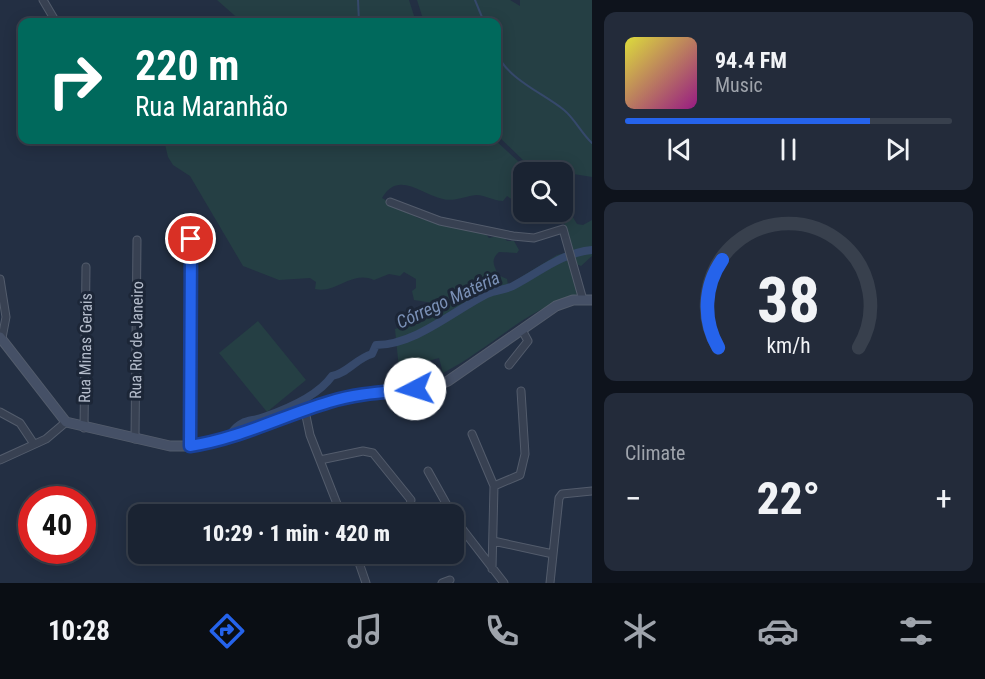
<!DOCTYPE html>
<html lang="en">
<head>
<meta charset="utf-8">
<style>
	:root { --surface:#1a2332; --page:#232b3a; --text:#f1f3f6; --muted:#9fa4ac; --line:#38404d; --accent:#2563eb }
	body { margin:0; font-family:"Roboto Condensed",sans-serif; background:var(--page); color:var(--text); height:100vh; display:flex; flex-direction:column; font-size:22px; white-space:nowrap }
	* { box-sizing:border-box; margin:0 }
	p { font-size:20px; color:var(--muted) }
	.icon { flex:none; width:33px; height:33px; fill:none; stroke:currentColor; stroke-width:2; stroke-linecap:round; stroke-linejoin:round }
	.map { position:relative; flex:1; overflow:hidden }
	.side { display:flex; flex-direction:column; gap:12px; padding:12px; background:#0e131c; width:393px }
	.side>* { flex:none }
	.guide { position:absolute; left:18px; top:18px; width:483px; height:126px; border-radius:12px; box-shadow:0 3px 15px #0003,0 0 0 2px var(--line); background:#00695c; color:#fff; overflow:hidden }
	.fabs { position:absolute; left:513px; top:162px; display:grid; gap:12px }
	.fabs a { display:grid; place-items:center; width:60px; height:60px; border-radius:12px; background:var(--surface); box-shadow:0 3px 15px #0003,0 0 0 2px var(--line); font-size:30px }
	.speed { position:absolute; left:18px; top:486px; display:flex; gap:12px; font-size:30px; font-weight:700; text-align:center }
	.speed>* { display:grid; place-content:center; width:78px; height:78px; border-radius:50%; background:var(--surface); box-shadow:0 3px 15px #0003,0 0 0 2px var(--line); line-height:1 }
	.speed .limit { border:9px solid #d22; background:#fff; color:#111 }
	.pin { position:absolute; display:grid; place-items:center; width:51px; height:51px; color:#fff; margin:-26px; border:3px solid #fff; border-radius:50%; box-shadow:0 2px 6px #0007 }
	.me { position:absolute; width:66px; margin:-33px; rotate:265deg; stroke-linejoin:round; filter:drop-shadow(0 0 4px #0008) }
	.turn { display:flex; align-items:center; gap:21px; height:126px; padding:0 18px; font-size:27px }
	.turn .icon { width:78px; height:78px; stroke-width:2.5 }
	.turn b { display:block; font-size:42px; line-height:51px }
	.big { font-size:45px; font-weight:800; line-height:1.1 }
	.side .card { flex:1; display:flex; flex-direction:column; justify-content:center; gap:9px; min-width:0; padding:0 21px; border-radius:12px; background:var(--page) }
	.side .dial { align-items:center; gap:0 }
	.dial svg { height:156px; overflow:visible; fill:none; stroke:var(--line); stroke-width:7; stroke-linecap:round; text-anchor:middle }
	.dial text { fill:var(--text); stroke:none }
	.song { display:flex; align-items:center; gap:18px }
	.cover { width:72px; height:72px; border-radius:9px; background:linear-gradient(135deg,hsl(60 70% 55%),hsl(310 70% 35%)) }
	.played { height:6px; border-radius:3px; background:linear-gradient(90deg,var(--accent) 75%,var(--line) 75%) }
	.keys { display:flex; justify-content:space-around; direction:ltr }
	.heat { display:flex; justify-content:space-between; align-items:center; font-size:33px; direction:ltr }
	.trip { position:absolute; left:128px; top:504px; width:336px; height:60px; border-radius:12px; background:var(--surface); box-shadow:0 3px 15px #0003,0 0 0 2px var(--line); font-weight:800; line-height:60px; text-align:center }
	.menu { display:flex; height:96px; justify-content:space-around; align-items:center; background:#0a0e14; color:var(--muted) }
	.menu .icon { width:42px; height:42px }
	.menu .current { color:var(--accent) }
	.menu b { font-size:27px; color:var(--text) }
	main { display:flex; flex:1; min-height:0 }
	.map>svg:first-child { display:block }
	.green { fill:#253f44 }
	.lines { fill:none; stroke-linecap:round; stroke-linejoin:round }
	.stream { stroke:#36496b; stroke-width:2 }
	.canal { stroke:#36496b; stroke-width:8 }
	.street-casing { stroke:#535c6c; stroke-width:9 }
	.secondary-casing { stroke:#535c6c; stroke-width:11 }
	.street { stroke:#384152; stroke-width:7 }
	.secondary { stroke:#455066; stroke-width:9 }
	.route-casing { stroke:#184099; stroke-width:15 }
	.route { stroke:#2563eb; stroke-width:10 }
	.labels { text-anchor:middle; stroke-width:6; stroke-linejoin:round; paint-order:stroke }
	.street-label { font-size:16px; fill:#b5bdcc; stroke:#1c2637 }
	.water-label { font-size:18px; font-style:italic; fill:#7a90b6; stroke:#1c2637 }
</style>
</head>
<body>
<main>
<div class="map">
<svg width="592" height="583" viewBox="0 0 592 583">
	<rect width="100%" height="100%" fill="#232f43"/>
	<!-- green -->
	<path class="green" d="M 217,0 L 409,0 L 416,22 L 242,22 Z
		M 417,0 L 510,0 L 520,6 L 520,0 L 592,0 L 592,177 L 549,170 L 544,161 L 524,161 L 497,135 L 496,22 L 424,22 Z
		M 164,140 L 495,140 L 519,162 L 544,172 L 524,172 L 523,190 L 513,200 L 507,196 L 503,201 C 493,201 486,195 476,195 C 466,196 453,202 443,199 C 421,194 398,170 382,198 L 418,218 L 484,232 L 489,238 L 502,235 L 507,241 L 514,241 L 519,250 L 517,253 L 499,252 C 490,260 494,265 498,275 L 507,279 L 508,285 L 557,255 L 568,252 L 578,294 C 524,310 491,348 443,373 L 439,358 L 399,369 L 395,329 L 441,313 L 435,310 L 433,303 L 414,300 L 412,291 L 416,288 L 416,279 L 404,272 L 400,276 L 389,274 L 374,280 C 351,270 337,294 315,289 L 316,282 L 310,278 L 279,280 L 243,266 L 190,176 L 173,165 L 168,157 Z
		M 567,214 L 571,214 L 577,224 L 583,225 L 592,220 L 592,256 L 581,266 L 576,264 C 572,250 559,227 567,214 Z
		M 258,321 L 306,380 L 267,412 L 219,353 Z"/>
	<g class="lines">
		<!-- stream -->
		<path class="stream" d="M 358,0 L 359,22
			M 475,0 L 484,22
			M 496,52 C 507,79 543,93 564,110 C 575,119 581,133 592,143"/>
		<!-- canal -->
		<path class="canal" d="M 232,432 C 242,419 250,422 264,417 C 287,409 318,396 332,376 C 346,374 357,358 372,354 L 376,345 C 415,345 453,311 487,294 C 495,290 505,290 513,286 C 540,272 561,253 592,250"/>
		<!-- street casing -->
		<g class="street-casing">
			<path id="street" d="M 43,0 L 56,22
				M 390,202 L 440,221 L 513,236 L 534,238 L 563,229 L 583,300
				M 0,279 L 6,317 L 2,338
				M 509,365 L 528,341 L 522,330
				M 305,411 L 310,435 L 341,514
				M 0,412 L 20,423 L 34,444
				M 84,428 L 86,267
				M 472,434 L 494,486
				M 135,439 L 137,240
				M 190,446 L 191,239
				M 0,460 L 46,439 L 66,422
				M 320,460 L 363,451 L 373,453 L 411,500 L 408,514
				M 428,471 L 452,514
				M 453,517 L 504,583
				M 493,541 L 553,554
				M 356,554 L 366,583
				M 492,569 L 494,486 L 520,475 L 525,454 L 521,391
				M 442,583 L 450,580
				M 550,583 L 559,498 L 562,494 L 592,491"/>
		</g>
		<!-- secondary casing -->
		<g class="secondary-casing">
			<path id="secondary" d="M 0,337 L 66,422 L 170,446 L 190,446 L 225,439 L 330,401 L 378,392 L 430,389 L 448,381 L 556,306 L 573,300 L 592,300"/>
		</g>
		<!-- street -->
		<use href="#street" class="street"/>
		<!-- secondary -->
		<use href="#secondary" class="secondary"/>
	</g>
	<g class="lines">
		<!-- route casing -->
		<g class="route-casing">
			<path id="route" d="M 191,239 L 190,446 C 238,439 282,416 329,402 C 357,393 387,392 415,389"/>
		</g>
		<!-- route -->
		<use href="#route" class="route"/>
	</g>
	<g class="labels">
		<!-- street labels -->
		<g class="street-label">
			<text transform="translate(136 340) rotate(-89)" y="6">Rua Rio de Janeiro</text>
			<text transform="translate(85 348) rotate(-89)" y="6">Rua Minas Gerais</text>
		</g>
		<!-- water labels -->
		<g class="water-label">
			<text transform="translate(448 300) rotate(-25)" y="6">Córrego Matéria</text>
		</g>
	</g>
</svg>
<div class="fabs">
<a><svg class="icon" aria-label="search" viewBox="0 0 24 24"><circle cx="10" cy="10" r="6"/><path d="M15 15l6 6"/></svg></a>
</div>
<div class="speed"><div class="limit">40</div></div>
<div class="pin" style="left:191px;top:239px;background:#d93025"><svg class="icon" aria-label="arrive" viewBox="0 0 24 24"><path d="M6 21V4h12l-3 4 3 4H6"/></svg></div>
<svg class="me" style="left:415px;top:389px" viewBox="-20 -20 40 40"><circle r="19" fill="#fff"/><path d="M0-13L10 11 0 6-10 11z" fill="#2563eb"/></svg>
<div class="trip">10:29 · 1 min · 420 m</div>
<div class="guide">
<div class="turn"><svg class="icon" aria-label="right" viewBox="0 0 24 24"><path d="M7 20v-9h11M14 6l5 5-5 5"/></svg><div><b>220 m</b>Rua Maranhão</div></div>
</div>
</div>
<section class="side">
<div class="card">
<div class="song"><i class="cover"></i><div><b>94.4 FM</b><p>Music</p></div></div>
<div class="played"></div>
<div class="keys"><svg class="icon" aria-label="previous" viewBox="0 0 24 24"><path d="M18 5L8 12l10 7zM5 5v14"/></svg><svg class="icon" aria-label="pause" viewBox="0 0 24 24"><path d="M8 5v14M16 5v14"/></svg><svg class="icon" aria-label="next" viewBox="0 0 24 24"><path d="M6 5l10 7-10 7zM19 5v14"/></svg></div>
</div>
<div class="card dial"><svg viewBox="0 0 100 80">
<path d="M14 69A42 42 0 1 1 86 69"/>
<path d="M14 69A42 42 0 0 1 16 24" stroke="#2563eb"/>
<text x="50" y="56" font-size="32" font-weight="700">38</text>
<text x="50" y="72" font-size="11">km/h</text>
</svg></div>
<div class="card"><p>Climate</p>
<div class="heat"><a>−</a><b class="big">22°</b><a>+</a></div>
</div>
</section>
</main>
<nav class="menu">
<b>10:28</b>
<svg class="icon current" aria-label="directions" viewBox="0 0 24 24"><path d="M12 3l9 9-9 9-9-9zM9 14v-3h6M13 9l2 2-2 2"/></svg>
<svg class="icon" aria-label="music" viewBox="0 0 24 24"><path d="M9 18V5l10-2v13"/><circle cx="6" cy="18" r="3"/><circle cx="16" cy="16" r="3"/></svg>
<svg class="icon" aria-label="phone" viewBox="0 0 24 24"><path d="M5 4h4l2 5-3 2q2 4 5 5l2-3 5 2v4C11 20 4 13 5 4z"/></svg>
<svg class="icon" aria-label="climate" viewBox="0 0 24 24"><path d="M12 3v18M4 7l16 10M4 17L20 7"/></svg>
<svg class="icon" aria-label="car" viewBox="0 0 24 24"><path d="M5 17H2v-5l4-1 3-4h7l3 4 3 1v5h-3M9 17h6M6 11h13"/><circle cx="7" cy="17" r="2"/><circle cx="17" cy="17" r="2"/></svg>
<svg class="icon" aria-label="filters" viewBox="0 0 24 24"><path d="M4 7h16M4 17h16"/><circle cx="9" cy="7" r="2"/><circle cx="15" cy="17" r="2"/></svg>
</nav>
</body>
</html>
